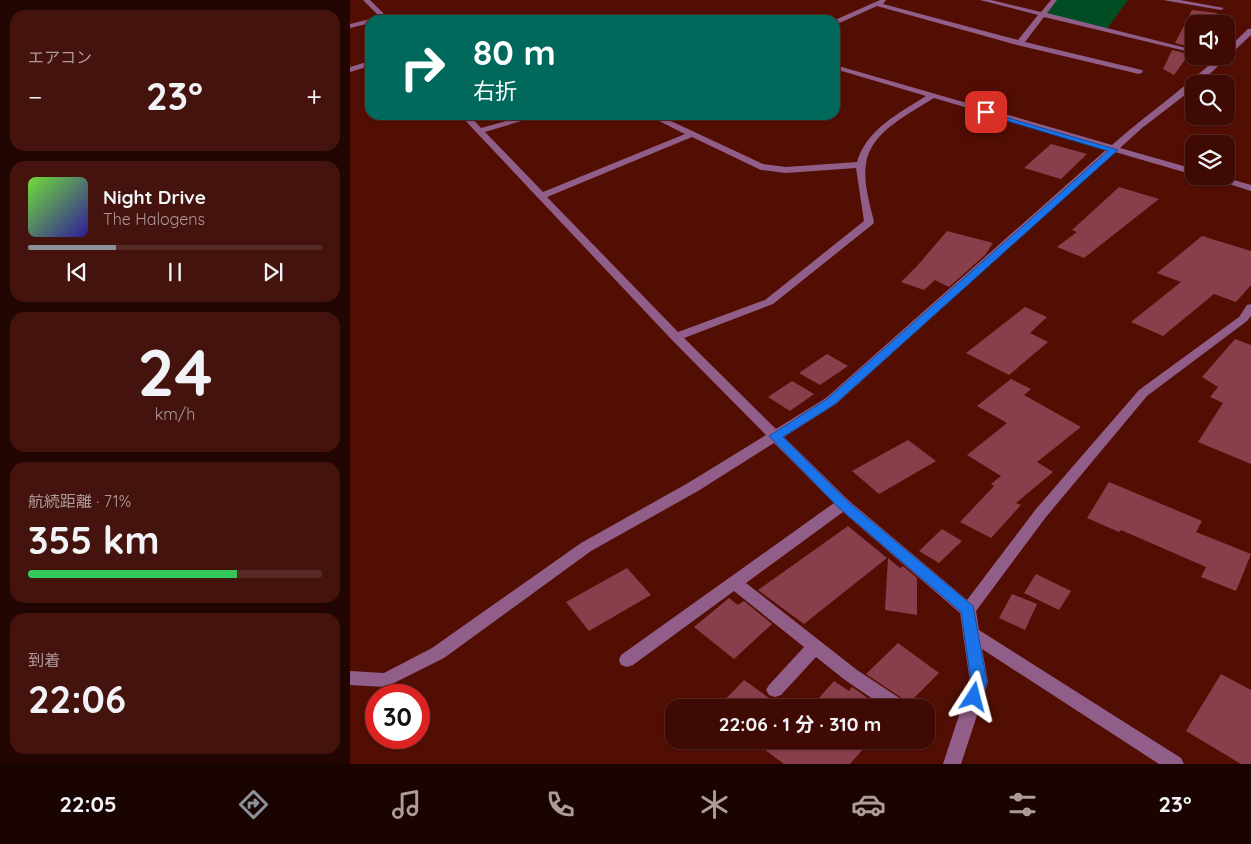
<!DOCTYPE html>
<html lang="ja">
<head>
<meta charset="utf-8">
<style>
	:root { --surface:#3e0a03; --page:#45130d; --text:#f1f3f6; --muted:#ad9a9a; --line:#572b25; --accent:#8c9099 }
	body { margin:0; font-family:Quicksand,"Noto Sans JP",sans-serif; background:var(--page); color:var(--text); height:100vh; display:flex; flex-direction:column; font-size:19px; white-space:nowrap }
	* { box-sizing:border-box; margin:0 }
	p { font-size:16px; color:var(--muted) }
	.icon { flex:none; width:28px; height:28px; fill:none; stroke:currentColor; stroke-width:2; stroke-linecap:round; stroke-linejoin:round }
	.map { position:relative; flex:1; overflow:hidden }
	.details { display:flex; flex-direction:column; gap:10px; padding:10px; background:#220602; width:350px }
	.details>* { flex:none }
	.banner { position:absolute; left:15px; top:15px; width:475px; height:105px; border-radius:15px; box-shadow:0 1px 4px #0004,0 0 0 1px var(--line); background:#00695c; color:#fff; overflow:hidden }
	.tools { position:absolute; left:835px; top:15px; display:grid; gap:10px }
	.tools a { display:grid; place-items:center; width:50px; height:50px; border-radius:10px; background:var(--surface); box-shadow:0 1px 4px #0004,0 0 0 1px var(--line); font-size:25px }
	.speed { position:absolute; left:15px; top:684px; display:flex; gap:10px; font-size:25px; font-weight:700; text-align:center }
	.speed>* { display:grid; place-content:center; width:65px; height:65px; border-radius:50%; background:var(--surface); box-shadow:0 1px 4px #0004,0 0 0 1px var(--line); line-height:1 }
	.speed .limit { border:8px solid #d22; background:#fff; color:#111 }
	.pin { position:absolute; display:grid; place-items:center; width:42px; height:42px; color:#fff; margin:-21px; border-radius:10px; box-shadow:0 2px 8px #0006 }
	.me { position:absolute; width:55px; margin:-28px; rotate:9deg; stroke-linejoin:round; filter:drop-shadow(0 0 4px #0008) }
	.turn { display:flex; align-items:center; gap:18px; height:105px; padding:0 25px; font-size:22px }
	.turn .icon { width:65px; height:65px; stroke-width:2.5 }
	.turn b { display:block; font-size:35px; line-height:42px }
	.big { font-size:38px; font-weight:700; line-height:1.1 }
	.details .tile { flex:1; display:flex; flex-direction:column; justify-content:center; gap:8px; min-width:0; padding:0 18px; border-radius:15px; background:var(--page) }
	.details .dial { align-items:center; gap:0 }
	.dial b { font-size:65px; line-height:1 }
	.song { display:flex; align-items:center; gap:15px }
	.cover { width:60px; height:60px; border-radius:8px; background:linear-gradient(135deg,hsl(100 70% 55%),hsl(250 70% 35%)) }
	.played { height:5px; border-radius:2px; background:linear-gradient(90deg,var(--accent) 30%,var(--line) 30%) }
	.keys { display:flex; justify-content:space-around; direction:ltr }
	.heat { display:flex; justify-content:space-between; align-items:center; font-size:28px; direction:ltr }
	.charge { height:8px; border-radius:4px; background:linear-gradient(90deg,#34c759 71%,var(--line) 0) }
	.trip { position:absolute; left:315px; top:699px; width:270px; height:50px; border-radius:15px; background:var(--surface); box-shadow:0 1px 4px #0004,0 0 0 1px var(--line); font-weight:700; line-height:50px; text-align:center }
	.menu { display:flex; height:80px; justify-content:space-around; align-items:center; background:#190401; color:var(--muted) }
	.menu .icon { width:35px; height:35px }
	.menu .current { color:var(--accent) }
	.menu b { font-size:22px; color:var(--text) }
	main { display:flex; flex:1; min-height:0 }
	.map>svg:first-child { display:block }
	.green { fill:#004d23 }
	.building { fill:#893f4b }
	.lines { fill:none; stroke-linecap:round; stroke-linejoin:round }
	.minor { fill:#915e89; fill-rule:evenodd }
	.route { fill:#1a73e8; stroke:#114b97 }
</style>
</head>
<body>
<main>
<section class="details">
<div class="tile"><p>エアコン</p>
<div class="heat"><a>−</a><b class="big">23°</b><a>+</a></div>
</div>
<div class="tile">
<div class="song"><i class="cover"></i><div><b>Night Drive</b><p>The Halogens</p></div></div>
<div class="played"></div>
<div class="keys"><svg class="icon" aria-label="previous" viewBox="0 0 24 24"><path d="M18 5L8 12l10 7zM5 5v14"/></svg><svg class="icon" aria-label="pause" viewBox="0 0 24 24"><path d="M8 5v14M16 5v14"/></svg><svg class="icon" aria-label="next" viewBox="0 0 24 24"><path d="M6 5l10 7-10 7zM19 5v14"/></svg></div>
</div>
<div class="tile dial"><b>24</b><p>km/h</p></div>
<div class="tile"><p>航続距離 · 71%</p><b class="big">355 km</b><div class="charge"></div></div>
<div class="tile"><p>到着</p><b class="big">22:06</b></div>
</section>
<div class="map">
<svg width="901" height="764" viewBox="0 0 901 764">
	<rect width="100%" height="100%" fill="#530e04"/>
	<!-- green -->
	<path class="green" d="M 704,0 L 778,0 L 756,30 L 692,14 Z"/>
	<!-- building -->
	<path class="building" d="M 842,10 L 867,13 L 860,24 L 844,24 L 843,48 L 825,43 Z
		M 822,50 L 839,54 L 824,75 L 813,69 Z
		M 701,144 L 737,154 L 711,179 L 674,168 Z
		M 769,187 L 809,199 L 734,258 L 707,247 L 727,232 L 722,230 Z
		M 597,231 L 643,243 L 635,255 L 599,287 L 585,280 L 574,290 L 551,282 L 568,265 Z
		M 852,236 L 901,251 L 901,285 L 886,302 L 864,294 L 813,336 L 781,322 L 831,282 L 807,273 Z
		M 675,307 L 697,317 L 680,333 L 698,342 L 659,375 L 616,353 Z
		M 885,339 L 901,345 L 901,464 L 848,442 L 873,403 L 860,397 L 868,387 L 852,377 Z
		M 477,354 L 498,366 L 470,385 L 449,373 Z
		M 661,379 L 681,389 L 674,395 L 731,427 L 687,462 L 703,472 L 666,503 L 671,505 L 641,538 L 610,522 L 644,486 L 641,484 L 651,476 L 617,455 L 657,423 L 627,406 Z
		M 442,381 L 464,394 L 440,411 L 418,397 Z
		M 558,440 L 586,461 L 529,494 L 502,471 Z
		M 759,482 L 852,521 L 846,532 L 901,554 L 886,591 L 851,577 L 856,567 L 771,530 L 769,532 L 737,518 Z
		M 498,526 L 537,558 L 454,624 L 408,590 Z
		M 592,529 L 612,541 L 589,563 L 569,551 Z
		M 538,558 L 550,568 L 553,566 L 567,578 L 567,615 L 535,610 Z
		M 277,568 L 301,595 L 239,631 L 216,602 Z
		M 686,574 L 721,591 L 709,610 L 674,593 Z
		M 662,594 L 687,604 L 675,630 L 649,618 Z
		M 379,598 L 388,605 L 394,601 L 422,624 L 384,659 L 344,627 Z
		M 548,643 L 589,673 L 559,703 L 516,674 Z
		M 871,674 L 901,690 L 901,764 L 891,764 L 836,731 Z
		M 394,680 L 433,708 L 367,708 Z
		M 484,681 L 499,691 L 502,687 L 532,708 L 460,708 Z
		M 402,740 L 521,740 L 500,764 L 434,764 Z"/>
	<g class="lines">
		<!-- minor -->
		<path class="minor" d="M 13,0 L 20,0 L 40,20 L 33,20 Z
			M 530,0 L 536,0 L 533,4 L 668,40 L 688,15 L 630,0 L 641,0 L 691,12 L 701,0 L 707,0 L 697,13 L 844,50 L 840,52 L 694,17 L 675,42 L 792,70 L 793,72 L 789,74 L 667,45 L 527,6 L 485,25 L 485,20 Z
			M 813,0 L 830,0 L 874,8 L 871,10 Z
			M 20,19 L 23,20 L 20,20 L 20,23 L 0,28 L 0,24 Z
			M 898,29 L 901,29 L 901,35 L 849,84 L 844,84 L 844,88 L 792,128 L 770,148 L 844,169 L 844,175 L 765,152 L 486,404 L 434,437 L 498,500 L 617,600 L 686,509 L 789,390 L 889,317 L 897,305 L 901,304 L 901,316 L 897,321 L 797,396 L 696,517 L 626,611 L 629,630 L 831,758 L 834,764 L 809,764 L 632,649 L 638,682 L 611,764 L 593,764 L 620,682 L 610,613 L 493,512 L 396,583 L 507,670 L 557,703 L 560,708 L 536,708 L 495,680 L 466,657 L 431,695 L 425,697 L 419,695 L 416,690 L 419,685 L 454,647 L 384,591 L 283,665 L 277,667 L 271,665 L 269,660 L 271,655 L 484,503 L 424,443 L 348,491 L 241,551 L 94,658 L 36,687 L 0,685 L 0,671 L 34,673 L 82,648 L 231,543 L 338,483 L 416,435 L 322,340 L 110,115 L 119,115 L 131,128 L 178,115 L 191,115 L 135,132 L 193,192 L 335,134 L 297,115 L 308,115 L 413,164 L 436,167 L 507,162 C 516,130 549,113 576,96 L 485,69 L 485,65 L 762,145 C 797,114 835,88 869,56 L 876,56 L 876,50 ZM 584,98 L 757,149 L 476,398 L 426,429 L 334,338 L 423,304 L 523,224 L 524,222 C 520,204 513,183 516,164 C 520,132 559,114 584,98 ZM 342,137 L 411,170 L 436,173 L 506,168 L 514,221 L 415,300 L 328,332 L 197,197 Z
			M 20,61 L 20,66 L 0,72 L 0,67 Z
			M 854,176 L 870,176 L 901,185 L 901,191 Z"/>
	</g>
	<!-- route -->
	<path class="route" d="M 634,111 L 768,150 L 485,404 L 433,437 L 497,501 L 623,606 L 637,682 L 630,702 L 624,704 L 619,702 L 616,697 L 621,682 L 611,612 L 488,507 L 419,436 L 477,399 L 758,151 L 634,114 Z"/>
</svg>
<div class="tools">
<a><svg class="icon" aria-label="sound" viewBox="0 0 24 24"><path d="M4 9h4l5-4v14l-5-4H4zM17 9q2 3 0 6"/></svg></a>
<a><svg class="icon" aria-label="search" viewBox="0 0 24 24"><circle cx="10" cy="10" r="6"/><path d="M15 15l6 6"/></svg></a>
<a><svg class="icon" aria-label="layers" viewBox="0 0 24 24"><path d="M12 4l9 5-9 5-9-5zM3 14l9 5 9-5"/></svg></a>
</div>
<div class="speed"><div class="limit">30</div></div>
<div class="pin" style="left:636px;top:112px;background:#d93025"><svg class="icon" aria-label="arrive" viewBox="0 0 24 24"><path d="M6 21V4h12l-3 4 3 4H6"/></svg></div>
<svg class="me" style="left:624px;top:697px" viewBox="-20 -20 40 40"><path d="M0-17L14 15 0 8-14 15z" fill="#1a73e8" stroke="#fff" stroke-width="4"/></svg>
<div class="trip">22:06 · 1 分 · 310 m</div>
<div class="banner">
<div class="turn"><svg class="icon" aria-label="right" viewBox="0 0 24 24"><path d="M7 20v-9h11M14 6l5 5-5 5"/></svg><div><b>80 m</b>右折</div></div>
</div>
</div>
</main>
<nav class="menu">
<b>22:05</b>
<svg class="icon current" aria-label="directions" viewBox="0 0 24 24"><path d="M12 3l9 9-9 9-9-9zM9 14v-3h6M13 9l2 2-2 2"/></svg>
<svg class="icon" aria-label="music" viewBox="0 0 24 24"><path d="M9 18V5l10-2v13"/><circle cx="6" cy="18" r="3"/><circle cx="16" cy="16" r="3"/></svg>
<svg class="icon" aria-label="phone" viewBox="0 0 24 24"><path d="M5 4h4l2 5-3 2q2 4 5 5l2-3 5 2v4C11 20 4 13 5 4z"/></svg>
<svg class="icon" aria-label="climate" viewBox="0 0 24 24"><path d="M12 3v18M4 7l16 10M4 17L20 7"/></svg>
<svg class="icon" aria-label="car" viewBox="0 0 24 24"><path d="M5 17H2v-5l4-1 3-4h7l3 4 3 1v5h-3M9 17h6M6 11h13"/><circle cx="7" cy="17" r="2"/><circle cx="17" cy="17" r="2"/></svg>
<svg class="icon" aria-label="filters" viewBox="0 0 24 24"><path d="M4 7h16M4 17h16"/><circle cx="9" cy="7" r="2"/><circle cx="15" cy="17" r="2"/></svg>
<b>23°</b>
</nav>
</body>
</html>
